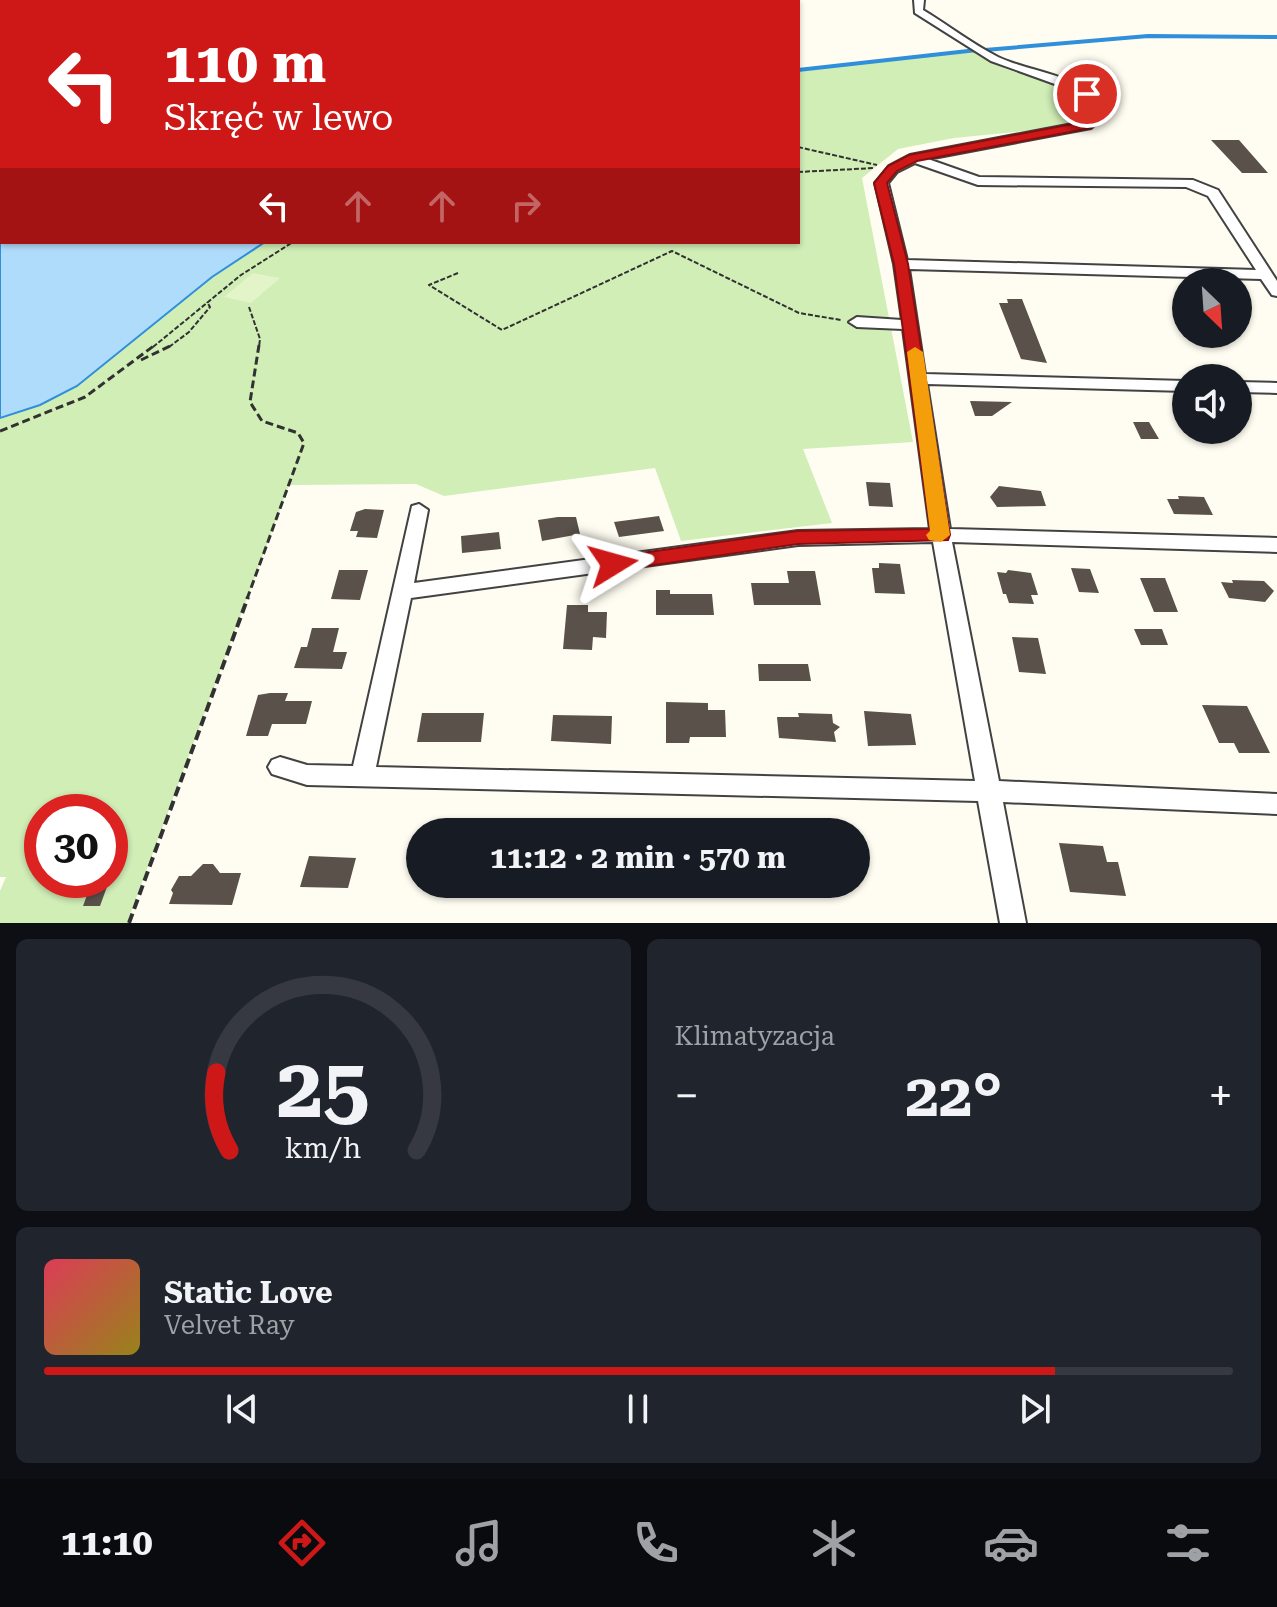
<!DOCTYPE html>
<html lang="pl">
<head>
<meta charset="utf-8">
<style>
	:root { --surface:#171b24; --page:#20242c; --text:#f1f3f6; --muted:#9ea1a6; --line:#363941; --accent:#ce1818 }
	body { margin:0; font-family:"Roboto Serif",serif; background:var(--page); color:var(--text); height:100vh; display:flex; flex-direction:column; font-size:30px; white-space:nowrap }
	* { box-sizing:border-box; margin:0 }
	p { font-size:26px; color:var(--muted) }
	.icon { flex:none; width:44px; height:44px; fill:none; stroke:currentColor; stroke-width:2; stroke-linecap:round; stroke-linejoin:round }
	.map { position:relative; height:923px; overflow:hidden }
	.drawer { display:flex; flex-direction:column; gap:16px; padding:16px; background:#0d0f14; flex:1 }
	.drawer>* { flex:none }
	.guide { position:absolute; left:0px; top:0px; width:800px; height:244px; box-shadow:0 2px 6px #0004; background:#ce1818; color:#fff; overflow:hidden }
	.needle { width:52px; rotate:155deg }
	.fabs { position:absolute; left:1172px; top:268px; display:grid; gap:16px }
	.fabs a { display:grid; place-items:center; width:80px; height:80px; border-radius:50%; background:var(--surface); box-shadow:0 2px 6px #0004; font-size:40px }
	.speed { position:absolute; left:24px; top:794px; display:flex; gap:16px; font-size:40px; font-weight:700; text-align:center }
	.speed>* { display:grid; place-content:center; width:104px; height:104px; border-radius:50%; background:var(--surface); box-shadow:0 2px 6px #0004; line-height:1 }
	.speed .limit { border:12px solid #d22; background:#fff; color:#111 }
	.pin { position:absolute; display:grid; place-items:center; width:68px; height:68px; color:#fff; margin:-34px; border:4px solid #fff; border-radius:50%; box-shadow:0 2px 8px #0007 }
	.me { position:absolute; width:88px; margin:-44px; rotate:82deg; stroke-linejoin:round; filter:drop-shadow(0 0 6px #0008) }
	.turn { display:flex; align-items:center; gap:28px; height:168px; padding:0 32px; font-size:36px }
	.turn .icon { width:104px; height:104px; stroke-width:2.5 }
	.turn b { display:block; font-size:56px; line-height:68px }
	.lanes { display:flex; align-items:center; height:76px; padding:0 32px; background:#0003; justify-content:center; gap:40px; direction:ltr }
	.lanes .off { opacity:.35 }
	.big { font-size:60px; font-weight:700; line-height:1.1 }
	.drawer .card { flex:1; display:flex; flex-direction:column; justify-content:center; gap:12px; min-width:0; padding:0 28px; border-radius:12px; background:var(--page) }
	.drawer .dial { align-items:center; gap:0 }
	.dial svg { height:208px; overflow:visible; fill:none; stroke:var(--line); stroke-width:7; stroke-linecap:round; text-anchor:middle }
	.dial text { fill:var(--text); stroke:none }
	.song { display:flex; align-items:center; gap:24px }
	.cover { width:96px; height:96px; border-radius:12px; background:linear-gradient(135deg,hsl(350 70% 55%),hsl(50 70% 35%)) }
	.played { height:8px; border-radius:4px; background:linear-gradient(90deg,var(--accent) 85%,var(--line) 85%) }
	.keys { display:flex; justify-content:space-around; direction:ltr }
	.heat { display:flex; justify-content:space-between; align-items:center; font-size:44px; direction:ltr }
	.drawer .tiles { flex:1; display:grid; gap:16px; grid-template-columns:1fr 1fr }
	.card:last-child { grid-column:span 2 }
	.trip { position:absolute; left:406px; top:818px; width:464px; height:80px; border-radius:40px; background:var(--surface); box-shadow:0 2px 6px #0004; font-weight:700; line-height:80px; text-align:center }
	.menu { display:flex; height:128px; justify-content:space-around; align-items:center; background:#090b0e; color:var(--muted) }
	.menu .icon { width:56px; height:56px }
	.menu .active { color:var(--accent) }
	.menu b { font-size:36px; color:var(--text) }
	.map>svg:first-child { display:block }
	.green { fill:#d0eeb6; fill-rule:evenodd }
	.pitch { fill:#e3f4c9 }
	.water { fill:#b0dcfc; stroke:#2f8fdb; stroke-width:2 }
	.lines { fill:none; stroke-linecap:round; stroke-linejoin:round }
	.stream { stroke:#2f8fdb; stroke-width:4 }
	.building { fill:#59514a }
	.street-casing { stroke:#424242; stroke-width:4 }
	.path-far2 { stroke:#313131; stroke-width:2; stroke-dasharray:5 2; stroke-linecap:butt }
	.path-far1 { stroke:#313131; stroke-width:3; stroke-dasharray:8 4; stroke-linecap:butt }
	.path { stroke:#313131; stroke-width:4; stroke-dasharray:10 5; stroke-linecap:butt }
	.street { fill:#fff; fill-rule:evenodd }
	.route { fill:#ce1818; stroke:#861010; stroke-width:2 }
	.slow { fill:#f59e0b }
</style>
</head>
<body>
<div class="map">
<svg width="1277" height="923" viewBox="0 0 1277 923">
	<rect width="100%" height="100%" fill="#fffdf1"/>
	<!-- green -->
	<path class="green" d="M 973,51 L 1004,68 L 1094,100 L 1098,107 L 1087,125 L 954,138 L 898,149 L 862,178 L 913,442 L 803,449 L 832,523 L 681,541 L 655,468 L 444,496 L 416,484 L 289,485 L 127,923 L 0,923 L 0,891 L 6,877 L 0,877 L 0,418 L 40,405 L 212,277 L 265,242 L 798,242 L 798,70 ZM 42,812 L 110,812 L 110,880 L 42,880 Z"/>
	<!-- pitch -->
	<path class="pitch" d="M 253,273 L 280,278 L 251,303 L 224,297 Z"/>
	<!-- water -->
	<path class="water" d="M 0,196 L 2,242 L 265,242 L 212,277 L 77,386 L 40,405 L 0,418 Z"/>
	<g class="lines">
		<!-- stream -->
		<path class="stream" d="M 985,50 L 1148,36 L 1277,37
			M 798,70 L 977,50"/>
	</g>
	<!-- building -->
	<path class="building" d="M 1211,140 L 1239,140 L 1268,173 L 1242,173 Z
		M 1007,299 L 1022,299 L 1047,363 L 1021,359 L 999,303 L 1008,303 Z
		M 970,401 L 1012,402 L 992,416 L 975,416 Z
		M 1133,422 L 1149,422 L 1159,439 L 1141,439 Z
		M 866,482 L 890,483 L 893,507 L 869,506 Z
		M 999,486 L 1041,491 L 1046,506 L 997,507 L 990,497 Z
		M 1178,496 L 1204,497 L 1213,515 L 1174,514 L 1167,499 L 1179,499 Z
		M 365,509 L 384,510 L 377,538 L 356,537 L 358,531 L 350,531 L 356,512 Z
		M 659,516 L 664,531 L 619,537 L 614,522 Z
		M 558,517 L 576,517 L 580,534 L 542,541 L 538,520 Z
		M 499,532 L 501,549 L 462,553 L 461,536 Z
		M 879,563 L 900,564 L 905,594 L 875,593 L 872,568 L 879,568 Z
		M 1071,568 L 1090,569 L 1099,593 L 1079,592 Z
		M 339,570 L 368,570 L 360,600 L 331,599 Z
		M 1008,570 L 1031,573 L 1038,595 L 1031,595 L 1034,604 L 1009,603 L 1006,594 L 1003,594 L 997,572 L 1006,573 Z
		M 787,571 L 815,571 L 821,605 L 754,605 L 751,583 L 789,583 Z
		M 1140,578 L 1165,578 L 1178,612 L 1154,612 Z
		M 1232,580 L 1264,581 L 1274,591 L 1265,602 L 1229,598 L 1221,582 L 1233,583 Z
		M 656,590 L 670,590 L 670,594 L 712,594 L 714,615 L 656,615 Z
		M 567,605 L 588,605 L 588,612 L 607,612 L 606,638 L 593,637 L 592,650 L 563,649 Z
		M 312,628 L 339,628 L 333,652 L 347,652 L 342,669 L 294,668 L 301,647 L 307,647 Z
		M 1134,629 L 1162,629 L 1168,645 L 1141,645 Z
		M 1012,637 L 1038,638 L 1046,674 L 1019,672 Z
		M 758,664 L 808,664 L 811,681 L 759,681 Z
		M 270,693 L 288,693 L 285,701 L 312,701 L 306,724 L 272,724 L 268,736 L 246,736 L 258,695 Z
		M 666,702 L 708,703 L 708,710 L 725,710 L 726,737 L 690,737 L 689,743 L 666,743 Z
		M 1202,705 L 1247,706 L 1270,753 L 1239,753 L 1234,743 L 1219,743 Z
		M 864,711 L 911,714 L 916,745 L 868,746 Z
		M 422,713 L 484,713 L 481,742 L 417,742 Z
		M 798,713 L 832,714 L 833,723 L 840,727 L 834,732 L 836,742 L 779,738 L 777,717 L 799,717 Z
		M 553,715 L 612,716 L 611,744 L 551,741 Z
		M 1059,843 L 1103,846 L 1107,862 L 1118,862 L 1126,896 L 1070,892 Z
		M 309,856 L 356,858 L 348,888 L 300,887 Z
		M 203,864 L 213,864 L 220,873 L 241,873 L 232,905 L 169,904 L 173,893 L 171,890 L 179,876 L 191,876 Z
		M 91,884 L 108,884 L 100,906 L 83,906 Z"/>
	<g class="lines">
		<!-- street casing -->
		<g class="street-casing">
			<path id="street" d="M 914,0 L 924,0 L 923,10 C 948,25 972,44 998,57 C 1034,74 1088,74 1106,114 L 1091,128 L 928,159 L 979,177 L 1193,180 L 1218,190 L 1277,281 L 1277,296 L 1272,295 L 1261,279 L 909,269 L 925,374 L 1186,381 L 1186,391 L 927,384 L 950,529 L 1277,538 L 1277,552 L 952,542 L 999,781 L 1277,794 L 1277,814 L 1003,802 L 1026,923 L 1000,923 L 978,801 L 307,785 L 272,774 L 268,767 L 272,760 L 280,757 L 307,765 L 353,766 L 412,506 L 419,504 L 428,510 L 414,583 L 798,531 L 930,529 L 903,329 L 857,327 L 849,322 L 857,317 L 902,320 L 894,264 L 875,183 L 889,166 L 910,155 L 1083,122 L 1094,113 L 1089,102 L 1077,92 L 991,61 L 915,13 ZM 915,163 L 978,185 L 1186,187 L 1208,196 L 1256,270 L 907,260 L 888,183 L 897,172 ZM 933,542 L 975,781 L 376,767 L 411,598 L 798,545 Z
				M 1238,382 L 1277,383 L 1277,393 L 1238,392 Z"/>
		</g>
		<!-- path-far2 -->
		<path class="path-far2" d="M 798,147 L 877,165
			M 798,172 L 874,168
			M 458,273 L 429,285 L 502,330 L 672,251 L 799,313 L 841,320
			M 249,307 L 260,339 L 259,347
			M 153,347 L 241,275 L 293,242
			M 169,347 L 189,332 L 210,307 L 207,302"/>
		<!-- path-far1 -->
		<path class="path-far1" d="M 141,360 L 172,345
			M 0,431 L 85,397 L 155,345
			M 247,599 L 304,443 L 298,433 L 262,421 L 250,402 L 259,345"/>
		<!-- path -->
		<path class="path" d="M 129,923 L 248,597"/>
		<!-- street -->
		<use href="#street" class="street"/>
	</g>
	<!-- route -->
	<path class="route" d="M 1083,92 C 1097,90 1101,104 1106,114 L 1091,128 L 917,161 L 897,171 L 887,183 L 908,264 L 950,535 L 948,540 L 798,544 L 613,571 L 606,569 L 603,564 L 613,557 L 798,531 L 930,529 L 894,264 L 874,183 L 888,166 L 909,155 L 1083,122 L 1094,113 L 1082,94 Z"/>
	<!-- slow -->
	<path class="slow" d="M 915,347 L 923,352 L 950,535 L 941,542 L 929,540 L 926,535 L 930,531 L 907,352 Z"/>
</svg>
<div class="fabs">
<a><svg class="needle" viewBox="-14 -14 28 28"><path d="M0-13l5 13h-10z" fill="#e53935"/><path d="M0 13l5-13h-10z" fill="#9ea1a6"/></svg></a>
<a><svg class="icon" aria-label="sound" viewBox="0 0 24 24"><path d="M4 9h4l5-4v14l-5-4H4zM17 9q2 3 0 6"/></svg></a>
</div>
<div class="speed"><div class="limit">30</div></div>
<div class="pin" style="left:1087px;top:94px;background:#d93025"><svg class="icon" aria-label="arrive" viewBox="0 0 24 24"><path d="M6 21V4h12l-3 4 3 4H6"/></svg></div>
<svg class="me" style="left:613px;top:564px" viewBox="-20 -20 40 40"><path d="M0-17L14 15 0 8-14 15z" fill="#ce1818" stroke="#fff" stroke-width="4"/></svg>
<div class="trip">11:12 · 2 min · 570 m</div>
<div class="guide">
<div class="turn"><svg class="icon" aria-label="left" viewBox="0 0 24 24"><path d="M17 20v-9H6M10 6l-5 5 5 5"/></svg><div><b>110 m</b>Skręć w lewo</div></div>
<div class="lanes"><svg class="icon" aria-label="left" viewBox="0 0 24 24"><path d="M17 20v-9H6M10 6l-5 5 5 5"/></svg><svg class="icon off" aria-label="ahead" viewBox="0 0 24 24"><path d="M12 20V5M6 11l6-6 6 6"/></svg><svg class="icon off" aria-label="ahead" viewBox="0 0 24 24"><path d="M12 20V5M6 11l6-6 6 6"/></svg><svg class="icon off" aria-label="right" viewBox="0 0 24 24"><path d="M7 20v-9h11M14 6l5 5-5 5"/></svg></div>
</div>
</div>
<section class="drawer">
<div class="tiles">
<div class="card dial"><svg viewBox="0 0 100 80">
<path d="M14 69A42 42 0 1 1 86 69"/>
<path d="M14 69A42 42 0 0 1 9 39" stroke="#ce1818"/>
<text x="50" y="56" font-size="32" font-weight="700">25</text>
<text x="50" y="72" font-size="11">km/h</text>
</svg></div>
<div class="card"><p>Klimatyzacja</p>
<div class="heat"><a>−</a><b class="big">22°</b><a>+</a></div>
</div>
<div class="card">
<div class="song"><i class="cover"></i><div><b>Static Love</b><p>Velvet Ray</p></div></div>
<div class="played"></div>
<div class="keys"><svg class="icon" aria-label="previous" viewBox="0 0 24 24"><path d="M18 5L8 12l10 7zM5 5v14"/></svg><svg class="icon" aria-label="pause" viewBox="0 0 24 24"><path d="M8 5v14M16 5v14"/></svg><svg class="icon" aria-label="next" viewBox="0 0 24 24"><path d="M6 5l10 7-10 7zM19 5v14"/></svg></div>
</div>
</div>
</section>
<nav class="menu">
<b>11:10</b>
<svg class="icon active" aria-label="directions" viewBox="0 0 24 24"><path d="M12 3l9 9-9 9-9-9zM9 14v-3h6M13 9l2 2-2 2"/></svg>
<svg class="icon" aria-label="music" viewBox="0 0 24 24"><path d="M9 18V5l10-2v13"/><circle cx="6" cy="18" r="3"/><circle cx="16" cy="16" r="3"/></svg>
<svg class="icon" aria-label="phone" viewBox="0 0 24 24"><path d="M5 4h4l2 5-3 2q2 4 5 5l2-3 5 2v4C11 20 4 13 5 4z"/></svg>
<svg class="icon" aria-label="climate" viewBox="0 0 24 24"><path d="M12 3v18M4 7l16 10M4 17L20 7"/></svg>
<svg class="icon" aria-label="car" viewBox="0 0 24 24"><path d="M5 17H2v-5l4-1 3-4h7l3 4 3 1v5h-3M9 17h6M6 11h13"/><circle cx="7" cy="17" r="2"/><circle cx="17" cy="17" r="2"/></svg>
<svg class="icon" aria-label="filters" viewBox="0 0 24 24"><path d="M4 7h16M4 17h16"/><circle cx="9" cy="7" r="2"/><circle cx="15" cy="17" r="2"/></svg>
</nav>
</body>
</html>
